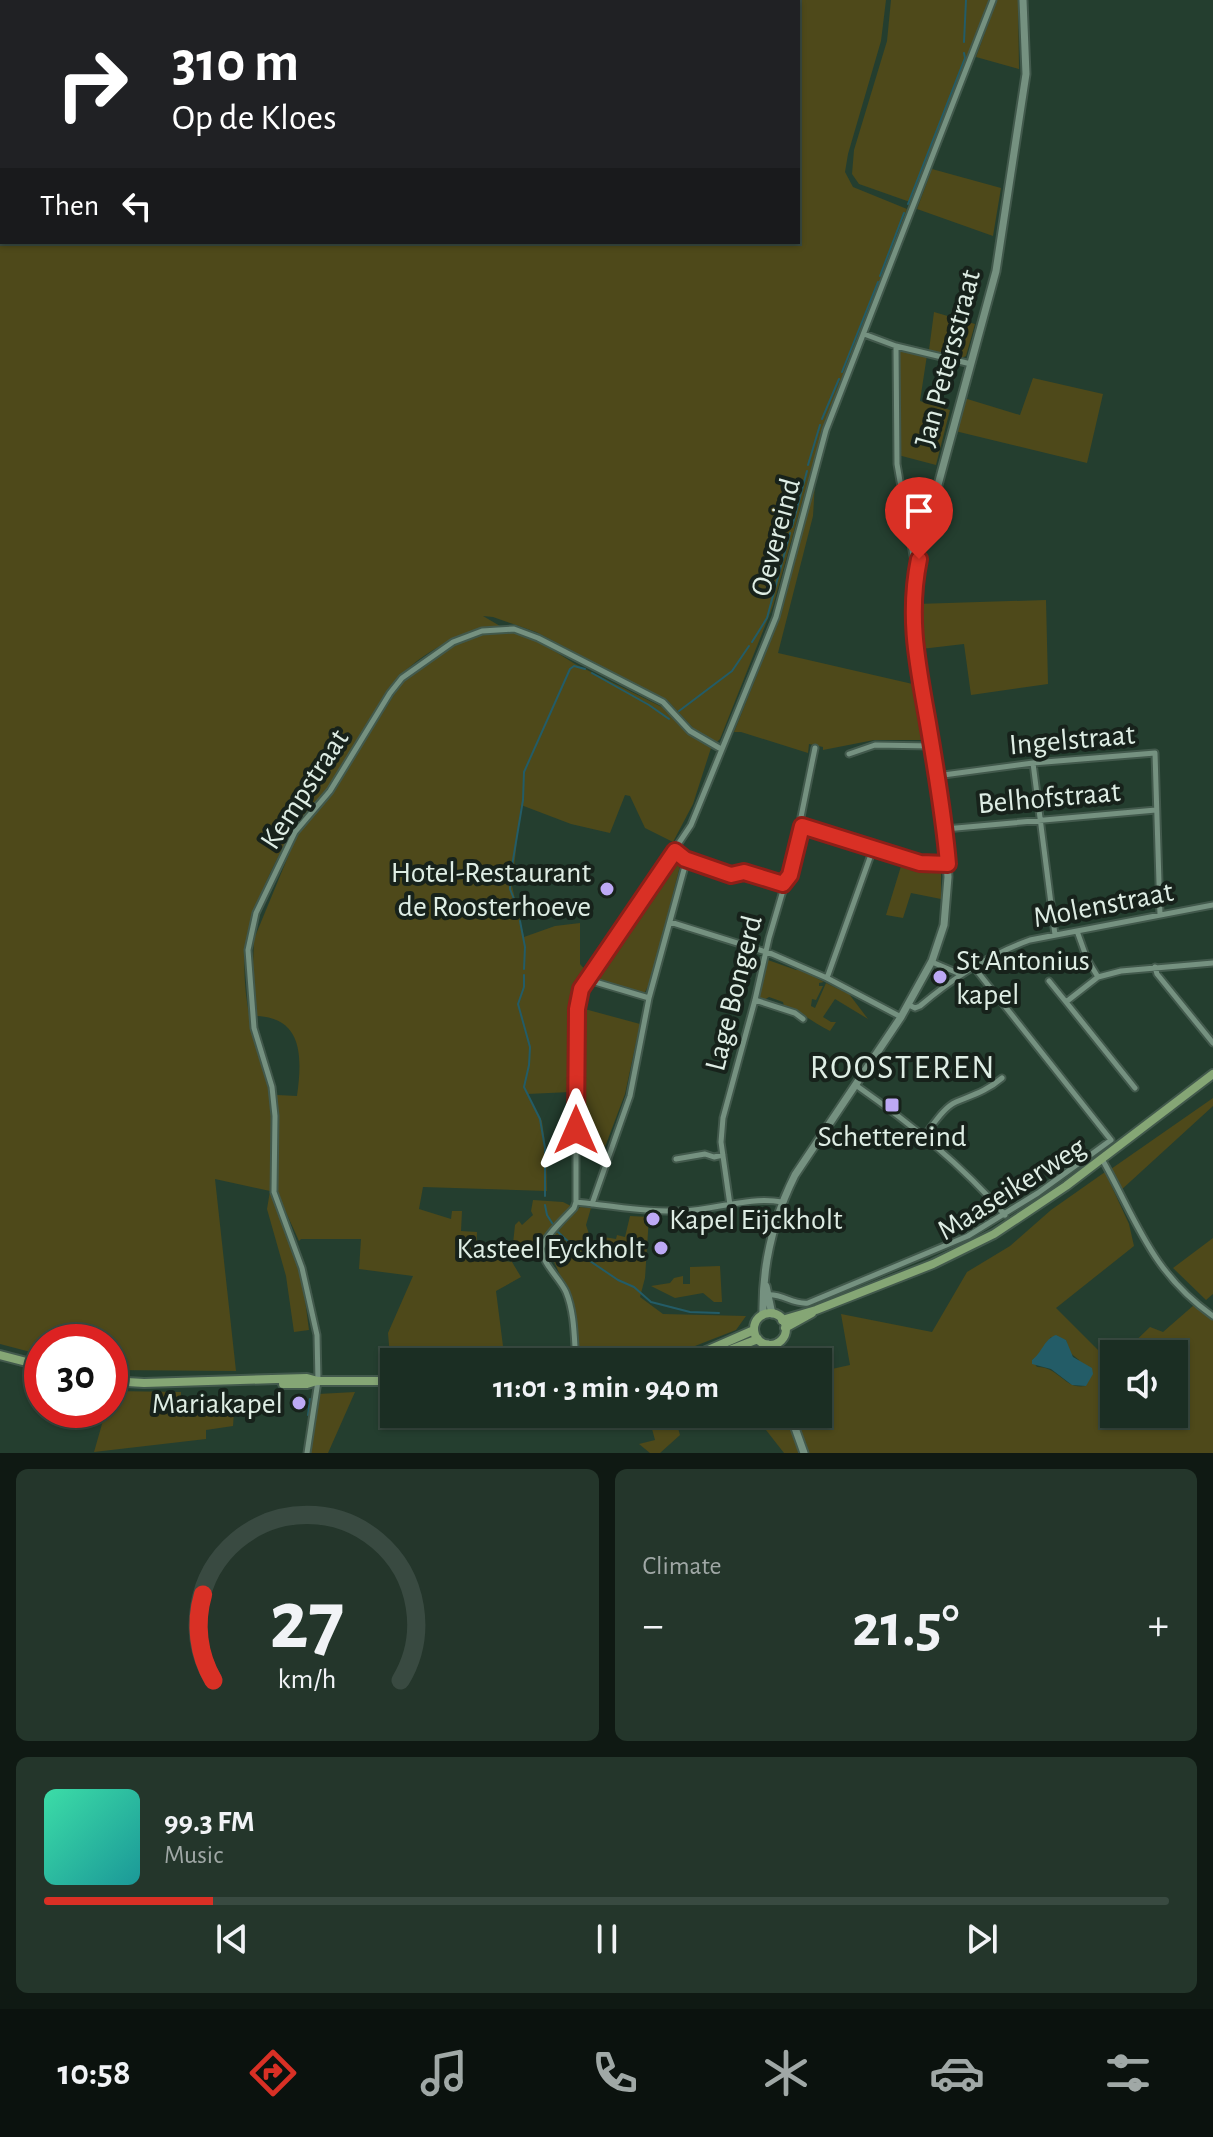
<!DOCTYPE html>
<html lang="en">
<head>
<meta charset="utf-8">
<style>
	:root { --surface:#1b2e23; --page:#24362b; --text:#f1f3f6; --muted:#a0a8a6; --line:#394a41; --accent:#d93025 }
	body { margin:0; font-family:"Alegreya Sans",sans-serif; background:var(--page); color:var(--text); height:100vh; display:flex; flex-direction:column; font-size:30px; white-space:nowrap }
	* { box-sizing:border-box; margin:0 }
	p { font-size:26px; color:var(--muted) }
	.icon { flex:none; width:44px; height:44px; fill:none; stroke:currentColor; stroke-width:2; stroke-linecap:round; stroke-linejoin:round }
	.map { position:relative; height:1453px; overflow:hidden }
	.details { display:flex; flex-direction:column; gap:16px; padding:16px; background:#0f1913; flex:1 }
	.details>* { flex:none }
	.guide { position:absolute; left:0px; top:0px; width:800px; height:244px; box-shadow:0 2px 6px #0004,0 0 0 2px var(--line); background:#202124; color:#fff; overflow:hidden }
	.tools { position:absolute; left:1100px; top:1340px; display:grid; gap:16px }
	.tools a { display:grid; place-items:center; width:88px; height:88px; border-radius:0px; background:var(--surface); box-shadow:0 2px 6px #0004,0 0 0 2px var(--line); font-size:40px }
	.speed { position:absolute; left:24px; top:1324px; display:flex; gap:16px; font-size:40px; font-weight:700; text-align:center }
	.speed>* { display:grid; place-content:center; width:104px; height:104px; border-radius:50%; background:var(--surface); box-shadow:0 2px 6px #0004,0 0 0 2px var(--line); line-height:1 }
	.speed .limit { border:12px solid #d22; background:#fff; color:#111 }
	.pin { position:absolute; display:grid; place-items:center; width:68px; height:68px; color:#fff; margin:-82px -34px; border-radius:50% 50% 50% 0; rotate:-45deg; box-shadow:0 0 8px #0007 }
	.pin .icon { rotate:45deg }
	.me { position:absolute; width:88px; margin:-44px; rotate:0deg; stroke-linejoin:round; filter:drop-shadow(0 0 6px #0008) }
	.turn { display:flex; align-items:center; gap:28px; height:168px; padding:0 40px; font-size:36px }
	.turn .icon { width:104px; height:104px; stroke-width:2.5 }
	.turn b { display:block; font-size:56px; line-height:68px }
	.then { display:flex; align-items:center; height:76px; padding:0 40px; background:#0003; gap:16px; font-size:30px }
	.big { font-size:60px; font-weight:700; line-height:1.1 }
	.details .card { flex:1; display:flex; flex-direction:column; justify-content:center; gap:12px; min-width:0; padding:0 28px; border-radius:12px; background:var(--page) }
	.details .dial { align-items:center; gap:0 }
	.dial svg { height:208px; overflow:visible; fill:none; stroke:var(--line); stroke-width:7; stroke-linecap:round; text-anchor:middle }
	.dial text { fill:var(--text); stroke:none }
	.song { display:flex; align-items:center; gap:24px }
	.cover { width:96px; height:96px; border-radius:12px; background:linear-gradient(135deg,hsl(160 70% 55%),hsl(180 70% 35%)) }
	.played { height:8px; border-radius:4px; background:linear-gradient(90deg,var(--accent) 15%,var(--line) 15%) }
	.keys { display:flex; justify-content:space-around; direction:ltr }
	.heat { display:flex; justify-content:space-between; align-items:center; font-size:44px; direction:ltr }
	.details .tiles { flex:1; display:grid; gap:16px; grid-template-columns:1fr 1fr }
	.card:last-child { grid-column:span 2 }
	.trip { position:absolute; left:380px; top:1348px; width:452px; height:80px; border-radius:0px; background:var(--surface); box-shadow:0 2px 6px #0004,0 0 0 2px var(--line); font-weight:700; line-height:80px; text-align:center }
	.tabs { display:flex; height:128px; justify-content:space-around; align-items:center; background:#0b120e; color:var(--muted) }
	.tabs .icon { width:56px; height:56px }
	.tabs .active { color:var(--accent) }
	.tabs b { font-size:36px; color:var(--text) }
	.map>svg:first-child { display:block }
	.green { fill:#4e491a; fill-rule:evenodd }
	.water { fill:#235c67 }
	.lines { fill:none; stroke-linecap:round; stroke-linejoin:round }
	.stream { stroke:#235c67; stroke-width:2 }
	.minor-casing { stroke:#42594c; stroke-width:9 }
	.tertiary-casing { stroke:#42594c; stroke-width:11 }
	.primary-casing { stroke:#42594c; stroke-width:12 }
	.minor { stroke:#759180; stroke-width:5 }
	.tertiary { stroke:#759180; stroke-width:7 }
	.primary { stroke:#85a675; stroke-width:8 }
	.route-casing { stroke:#8d1f18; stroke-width:20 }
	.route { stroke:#d93025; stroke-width:14 }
	.poi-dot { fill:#bda9f5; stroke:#17221b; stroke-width:3 }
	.labels { text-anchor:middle; stroke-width:8; stroke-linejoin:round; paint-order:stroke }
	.street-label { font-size:30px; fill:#deede4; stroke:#17221b }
	.poi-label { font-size:30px; fill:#deede4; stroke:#17221b; text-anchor:end }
	.quarter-label { font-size:34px; letter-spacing:2px; fill:#deede4; stroke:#17221b }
</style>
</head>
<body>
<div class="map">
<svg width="1213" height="1453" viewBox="0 0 1213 1453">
	<rect width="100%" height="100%" fill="#243e2f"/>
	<!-- green -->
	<path class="green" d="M 446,0 L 886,0 L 881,41 L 848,154 L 845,172 L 853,187 L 907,209 L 824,424 L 773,606 L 720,739 L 716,743 L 696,731 L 668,701 L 536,632 L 493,617 L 483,616 L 500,626 C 457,632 416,655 388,689 C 370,719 353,749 335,778 C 323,797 305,812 293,830 C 278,854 252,909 247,936 C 238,981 253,1056 277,1095 L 297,1096 C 302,1059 304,1018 257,1016 L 253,966 L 254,939 L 299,830 L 339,782 L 404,679 L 446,649 L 465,637 L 509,631 L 540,642 L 575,664 L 662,707 L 686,732 L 711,748 L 693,804 L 673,842 L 645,828 L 630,796 L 625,795 L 610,833 L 571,824 L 521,805 L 512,886 L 524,937 L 555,926 L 580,923 L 580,964 L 586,971 L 574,999 L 571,1092 L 527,1094 L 542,1121 L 546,1149 L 547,1191 L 423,1187 L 419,1209 L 451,1219 L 452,1211 L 462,1211 L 461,1231 L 477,1232 L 476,1257 L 511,1262 L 515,1225 L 519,1221 L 522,1225 L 533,1215 L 531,1211 L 533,1200 L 563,1202 L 571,1206 L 541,1241 L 539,1247 L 512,1262 L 521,1277 L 496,1291 L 505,1362 L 394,1362 L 394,1371 L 391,1370 L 388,1333 L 413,1276 L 359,1269 L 361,1239 L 301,1239 L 299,1241 L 280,1199 L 271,1192 L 301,1269 L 309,1330 L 294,1332 L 286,1276 L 267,1209 L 270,1191 L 215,1179 L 236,1371 L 110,1370 L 110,1342 L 42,1342 L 42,1355 L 0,1344 L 0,72 L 2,72 L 2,242 L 798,242 L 798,2 L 440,2 Z
		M 891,0 L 989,0 L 910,202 L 859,184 L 852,174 L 854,150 L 887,41 Z
		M 997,0 L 1018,0 L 1019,69 L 976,57 Z
		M 932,169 L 1001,188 L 993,236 L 917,209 Z
		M 934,312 L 975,324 L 966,356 L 962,358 L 929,350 Z
		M 898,348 L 927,355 L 920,401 L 950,410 L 936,465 L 898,455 Z
		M 1033,378 L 1103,394 L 1087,463 L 955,431 L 964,398 L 1020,415 Z
		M 815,483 L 813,516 L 778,653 L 917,685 L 925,740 L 874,740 L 823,750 L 823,747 L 809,744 L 808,753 L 741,732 L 734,732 L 781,615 Z
		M 1046,600 L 1048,684 L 971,695 L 964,644 L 921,649 L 917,604 Z
		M 676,859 L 681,862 L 651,980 L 644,994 L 594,979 L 593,976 Z
		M 902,863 L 921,868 L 941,868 L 941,899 L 911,893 L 903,918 L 886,915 Z
		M 768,960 L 796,970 L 800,969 L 824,982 L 819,983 L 819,986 L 823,986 L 816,1000 L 812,999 L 811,1006 L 815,1008 L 826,983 L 849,994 L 868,1019 L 835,999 L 823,1017 L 831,1022 L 836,1022 L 830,1031 C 814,1023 801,1012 784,1006 L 783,1002 L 769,997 L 764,1000 L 758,999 Z
		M 581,1008 L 640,1024 L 625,1094 L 605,1147 L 582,1137 L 579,1133 Z
		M 1213,1098 L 1213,1106 L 1120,1191 L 1111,1169 Z
		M 1105,1172 L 1129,1224 L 1134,1246 L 1056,1308 L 1111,1363 L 1114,1361 L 1114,1414 L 1174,1414 L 1174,1354 L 1122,1354 L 1150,1327 L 1163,1332 L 1194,1305 L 1213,1320 L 1213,1453 L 808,1453 L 794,1414 L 818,1414 L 818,1372 L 850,1365 L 841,1314 L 932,1332 L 967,1272 L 1010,1246 L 1051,1210 ZM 1051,1337 L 1066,1340 L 1069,1352 L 1079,1360 L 1086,1386 C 1064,1390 1060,1367 1037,1367 L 1032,1360 L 1040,1354 Z
		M 580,1207 L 591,1208 L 586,1225 L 591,1240 L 602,1242 L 604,1237 L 616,1239 L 617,1235 L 625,1237 L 630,1216 L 649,1217 L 645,1278 L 640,1297 L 663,1314 L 746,1316 L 736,1330 L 654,1362 L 581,1362 L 574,1306 L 546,1244 Z
		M 1213,1238 L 1213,1294 L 1206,1300 L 1173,1268 Z
		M 720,1266 L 722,1302 L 714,1302 L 703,1293 L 675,1298 L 651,1286 L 670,1283 L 674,1278 L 683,1276 L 683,1284 L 690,1284 L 690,1267 Z
		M 111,1391 L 181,1392 L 181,1409 L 225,1408 L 234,1412 L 233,1426 L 206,1430 L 206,1439 L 94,1452 L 106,1410 L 110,1410 Z
		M 355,1392 L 328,1453 L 309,1453 L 318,1394 Z
		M 648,1414 L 674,1414 L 680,1435 L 660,1453 L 650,1453 L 639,1444 L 655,1440 Z
		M 773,1414 L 786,1414 L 801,1453 L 784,1453 L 766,1430 L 778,1423 Z"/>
	<!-- water -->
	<path class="water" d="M 1056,1335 L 1066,1340 L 1073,1357 L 1092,1368 L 1093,1374 L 1086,1386 L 1072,1385 L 1051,1369 L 1032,1364 L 1032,1360 C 1042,1353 1044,1339 1056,1335 Z"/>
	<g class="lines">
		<!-- stream -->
		<path class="stream" d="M 964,42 L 966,0
			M 908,204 L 965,58 L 964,53
			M 880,276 L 904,213
			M 842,372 L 878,282
			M 822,419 L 839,379
			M 808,465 L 820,425
			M 792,527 L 807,471
			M 752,642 L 767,618 L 790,533
			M 592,673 L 649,705 L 669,719
			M 679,711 L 732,671 L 749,646
			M 512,866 L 523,800 L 524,772 L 570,669 L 574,666 L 585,669
			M 511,872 L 510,889 L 520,914
			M 520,921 L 525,947 L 524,969
			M 524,975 L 524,987 L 518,1004 L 530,1047 L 529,1065 L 524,1087 L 540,1119 L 545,1148 L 545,1196
			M 545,1205 L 547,1215 L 554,1226
			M 558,1232 L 587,1259 L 618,1280 L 634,1287 L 651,1302 L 690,1312 L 719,1313
			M 308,1415 L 310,1399"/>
		<!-- minor casing -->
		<g class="minor-casing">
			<path id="minor" d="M 181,2 L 191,0
				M 0,31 L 2,31
				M 864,334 L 896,346 L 971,364
				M 896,346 L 897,464 L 915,567
				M 849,754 L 875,745 L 931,746
				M 1033,763 L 1055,935
				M 936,776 L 1033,763 L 1155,753 L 1160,915
				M 802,826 L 920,863 L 948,864
				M 945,829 L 1156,810
				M 685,859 L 731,875 L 744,872 L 783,884
				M 670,922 L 772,954 L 827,978 L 901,1017
				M 1077,931 L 1087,959 L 1098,977 L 1121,971 L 1213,963
				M 932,962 L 960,974
				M 1155,967 L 1157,974 L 1213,1043
				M 1098,977 L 1066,1002 L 1135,1088
				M 827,978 L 873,849
				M 585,979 L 649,998
				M 1049,981 L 1066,1002
				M 755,1000 L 795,1013 L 803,1019
				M 909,1005 L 915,1008 L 920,1006 C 954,977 988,955 1030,940 L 1213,905
				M 857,1086 C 911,1124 961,1164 1005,1215
				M 925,1135 C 933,1125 944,1107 956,1102 C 973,1095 987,1091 1002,1078
				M 608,1159 L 576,1148 L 577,1009 L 581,989 L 691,825 L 776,617 L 826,430 L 993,0
				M 676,1159 L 705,1154 L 714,1157 L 723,1155
				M 1102,1159 C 1137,1221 1151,1272 1213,1316
				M 576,1202 C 611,1206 647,1212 682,1211 C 715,1210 749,1196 782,1202
				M 592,1204 L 630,1096 L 649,998 L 685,866 L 685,859 L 675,851
				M 730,1205 L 721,1142 L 723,1118 L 755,1000 L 769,938 L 802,826 L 801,817 L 815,748
				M 767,1295 C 782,1293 793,1305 808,1303 L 968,1236 L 1038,1193 L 1111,1140 L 973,966
				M 576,1362 C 574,1339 575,1314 566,1292 C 560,1278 541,1263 542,1248 C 543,1238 566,1217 574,1208 L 576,1202 L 576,1148
				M 307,1453 L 318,1381 L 317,1335 L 302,1268 L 274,1192 L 275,1116 L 272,1087 L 254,1028 L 248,950 L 256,913 L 295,832 L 330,791 L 390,693 L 402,678 L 453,642 L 482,631 L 514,629 L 538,638 L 663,702 L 690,731 L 721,749"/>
		</g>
		<!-- tertiary casing -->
		<g class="tertiary-casing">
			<path id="tertiary" d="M 766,1286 L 772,1314
				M 763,1315 C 762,1266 773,1219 795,1175 L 901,1017 L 932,961 L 944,925 L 948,877 L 945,829 L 915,650 L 912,595 L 922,544 L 996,271 L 1026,74 L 1023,0
				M 777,1343 L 780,1362
				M 768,1344 L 773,1362
				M 790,1414 L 804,1453"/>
		</g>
		<!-- primary casing -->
		<g class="primary-casing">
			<path id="primary" d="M754 1329a16 16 0 1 1 32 0a16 16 0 1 1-32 0Z
				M 782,1320 L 816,1310 L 933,1264 L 994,1234 L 1066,1186 L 1213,1074
				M 785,1328 L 812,1313
				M 0,1355 L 42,1366
				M 681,1362 L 754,1330
				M 699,1362 L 758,1339
				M 110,1381 L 144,1383 L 307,1378 L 318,1381 L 384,1381 L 394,1379
				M 283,1384 L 307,1384 L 317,1381"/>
		</g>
		<!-- minor -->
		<use href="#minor" class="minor"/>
		<!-- tertiary -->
		<use href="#tertiary" class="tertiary"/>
		<!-- primary -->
		<use href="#primary" class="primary"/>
	</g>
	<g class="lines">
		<!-- route casing -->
		<g class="route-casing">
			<path id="route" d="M 576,1130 L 577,1009 L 581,989 L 675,851 L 685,859 L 731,875 L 744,872 L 783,884 L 790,875 L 802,826 L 920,863 L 948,864 C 944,816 936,770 928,723 C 918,666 907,618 919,559"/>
		</g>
		<!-- route -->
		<use href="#route" class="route"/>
	</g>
	<!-- markers -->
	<g class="poi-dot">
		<circle cx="607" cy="889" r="8"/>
		<circle cx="940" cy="977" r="8"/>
		<rect x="884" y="1097" width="16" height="16" rx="4"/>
		<circle cx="653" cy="1219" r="8"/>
		<circle cx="661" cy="1248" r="8"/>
		<circle cx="299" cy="1403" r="8"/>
	</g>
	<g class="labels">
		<!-- street labels -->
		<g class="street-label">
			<text transform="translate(947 358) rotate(-75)" y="10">Jan Petersstraat</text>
			<text transform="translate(775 537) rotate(-75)" y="10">Oevereind</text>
			<text transform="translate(1072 739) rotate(-5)" y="10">Ingelstraat</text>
			<text transform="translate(304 789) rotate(-57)" y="10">Kempstraat</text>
			<text transform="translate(1049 797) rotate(-5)" y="10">Belhofstraat</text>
			<text transform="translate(1103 904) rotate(-11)" y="10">Molenstraat</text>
			<text transform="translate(733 993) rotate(-76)" y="10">Lage Bongerd</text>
			<text transform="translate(1011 1188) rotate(-32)" y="10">Maaseikerweg</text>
		</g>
		<!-- poi labels -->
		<g class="poi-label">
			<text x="591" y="882">Hotel-Restaurant<tspan x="591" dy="34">de Roosterhoeve</tspan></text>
			<text x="956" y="970" text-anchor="start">St Antonius<tspan x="956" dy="34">kapel</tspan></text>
			<text x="892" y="1146" text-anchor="middle">Schettereind</text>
			<text x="669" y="1229" text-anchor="start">Kapel Eijckholt</text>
			<text x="645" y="1258">Kasteel Eyckholt</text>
			<text x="283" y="1413">Mariakapel</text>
		</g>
		<!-- quarter labels -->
		<g class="quarter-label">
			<text x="903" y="1078">ROOSTEREN</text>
		</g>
	</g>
</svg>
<div class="tools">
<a><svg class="icon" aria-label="sound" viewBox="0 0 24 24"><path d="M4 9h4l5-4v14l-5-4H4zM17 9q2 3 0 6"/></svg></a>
</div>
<div class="speed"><div class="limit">30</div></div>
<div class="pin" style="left:919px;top:559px;background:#d93025"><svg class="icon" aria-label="arrive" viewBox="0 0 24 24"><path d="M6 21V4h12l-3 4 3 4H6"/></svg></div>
<svg class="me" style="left:576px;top:1130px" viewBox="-20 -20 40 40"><path d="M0-17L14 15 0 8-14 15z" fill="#d93025" stroke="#fff" stroke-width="4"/></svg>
<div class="trip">11:01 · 3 min · 940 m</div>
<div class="guide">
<div class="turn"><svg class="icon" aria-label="right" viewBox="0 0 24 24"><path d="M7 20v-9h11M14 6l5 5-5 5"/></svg><div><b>310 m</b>Op de Kloes</div></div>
<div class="then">Then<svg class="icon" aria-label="left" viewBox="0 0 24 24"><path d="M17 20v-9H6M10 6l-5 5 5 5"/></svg></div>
</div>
</div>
<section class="details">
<div class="tiles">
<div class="card dial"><svg viewBox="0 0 100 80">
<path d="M14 69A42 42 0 1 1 86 69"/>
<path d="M14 69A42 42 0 0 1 10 36" stroke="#d93025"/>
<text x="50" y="56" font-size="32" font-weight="700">27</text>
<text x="50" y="72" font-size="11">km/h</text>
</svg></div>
<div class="card"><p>Climate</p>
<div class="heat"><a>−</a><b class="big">21.5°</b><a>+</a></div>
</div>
<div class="card">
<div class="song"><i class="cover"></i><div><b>99.3 FM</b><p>Music</p></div></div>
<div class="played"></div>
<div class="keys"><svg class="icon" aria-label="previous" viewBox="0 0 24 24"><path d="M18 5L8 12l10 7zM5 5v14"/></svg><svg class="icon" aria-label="pause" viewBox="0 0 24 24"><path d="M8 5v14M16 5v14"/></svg><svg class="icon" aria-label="next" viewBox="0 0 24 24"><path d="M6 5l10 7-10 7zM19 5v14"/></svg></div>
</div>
</div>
</section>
<nav class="tabs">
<b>10:58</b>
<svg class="icon active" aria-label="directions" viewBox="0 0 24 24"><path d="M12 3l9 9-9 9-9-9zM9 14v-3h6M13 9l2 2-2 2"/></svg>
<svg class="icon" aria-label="music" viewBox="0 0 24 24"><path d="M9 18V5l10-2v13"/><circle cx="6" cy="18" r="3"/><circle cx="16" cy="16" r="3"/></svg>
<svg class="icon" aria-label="phone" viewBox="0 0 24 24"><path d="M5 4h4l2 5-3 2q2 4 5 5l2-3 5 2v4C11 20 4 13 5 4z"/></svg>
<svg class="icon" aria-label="climate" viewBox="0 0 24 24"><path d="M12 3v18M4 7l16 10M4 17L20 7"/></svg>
<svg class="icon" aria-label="car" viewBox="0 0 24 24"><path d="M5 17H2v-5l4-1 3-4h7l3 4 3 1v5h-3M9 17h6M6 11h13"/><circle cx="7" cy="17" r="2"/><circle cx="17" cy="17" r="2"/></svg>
<svg class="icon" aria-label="filters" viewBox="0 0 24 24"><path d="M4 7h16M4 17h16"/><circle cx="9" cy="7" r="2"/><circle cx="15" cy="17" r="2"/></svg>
</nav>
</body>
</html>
